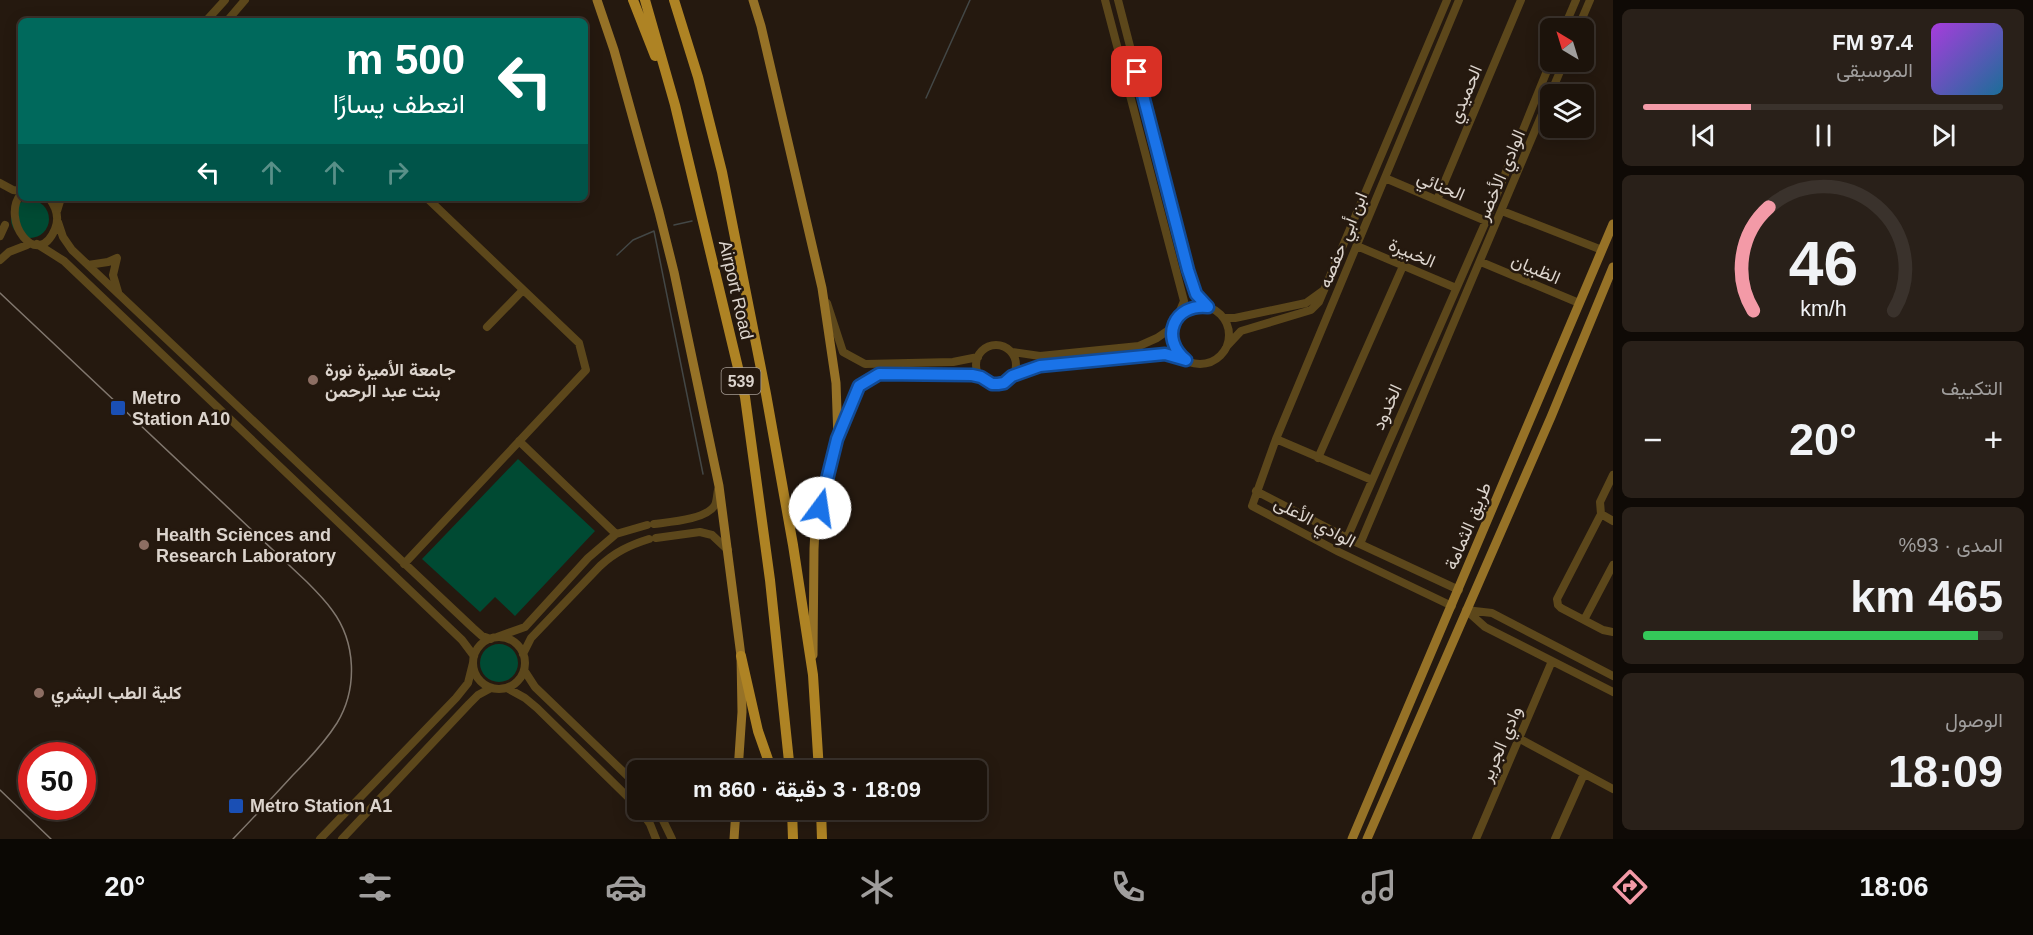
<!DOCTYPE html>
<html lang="ar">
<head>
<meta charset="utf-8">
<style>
	:root { --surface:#1c130b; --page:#292019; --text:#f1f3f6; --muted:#a09e9d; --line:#3a322c; --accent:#f39aa7 }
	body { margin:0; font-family:Arial,Vazirmatn,sans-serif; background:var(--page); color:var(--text); direction:rtl; height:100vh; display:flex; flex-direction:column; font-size:22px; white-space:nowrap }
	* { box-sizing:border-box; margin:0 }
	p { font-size:20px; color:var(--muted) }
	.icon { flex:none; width:33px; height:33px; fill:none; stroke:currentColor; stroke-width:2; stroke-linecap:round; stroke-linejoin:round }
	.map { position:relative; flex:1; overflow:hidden; direction:ltr }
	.sheet { display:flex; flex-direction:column; gap:9px; padding:9px; background:#0f0a06; width:420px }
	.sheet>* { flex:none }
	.banner { position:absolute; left:18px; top:18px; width:570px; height:183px; border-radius:9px; box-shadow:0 3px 15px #0003,0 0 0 2px var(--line); direction:rtl; background:#00695c; color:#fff; overflow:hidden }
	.needle { width:39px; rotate:322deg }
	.buttons { position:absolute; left:1540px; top:18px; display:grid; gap:12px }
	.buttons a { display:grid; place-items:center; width:54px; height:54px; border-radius:9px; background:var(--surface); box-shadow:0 3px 15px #0003,0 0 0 2px var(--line); font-size:30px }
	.speed { position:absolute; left:18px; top:742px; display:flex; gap:12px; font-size:30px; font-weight:700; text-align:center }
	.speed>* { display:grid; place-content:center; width:78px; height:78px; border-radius:50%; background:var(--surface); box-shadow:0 3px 15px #0003,0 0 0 2px var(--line); line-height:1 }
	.speed .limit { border:9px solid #d22; background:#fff; color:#111 }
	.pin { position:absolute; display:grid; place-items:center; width:51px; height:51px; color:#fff; margin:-26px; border-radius:12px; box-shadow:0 3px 9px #0006 }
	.me { position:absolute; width:66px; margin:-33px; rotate:14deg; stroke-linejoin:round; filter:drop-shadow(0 0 4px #0008) }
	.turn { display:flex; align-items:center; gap:21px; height:126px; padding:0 24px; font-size:27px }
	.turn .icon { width:78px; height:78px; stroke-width:2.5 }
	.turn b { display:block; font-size:42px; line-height:51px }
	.lanes { display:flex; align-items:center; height:57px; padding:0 24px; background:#0003; justify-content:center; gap:30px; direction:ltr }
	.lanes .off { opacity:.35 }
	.big { font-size:45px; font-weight:700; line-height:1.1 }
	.sheet .widget { flex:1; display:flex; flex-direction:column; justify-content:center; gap:9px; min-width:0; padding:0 21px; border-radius:9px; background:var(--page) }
	.sheet .dial { align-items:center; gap:0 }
	.dial svg { height:156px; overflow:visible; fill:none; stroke:var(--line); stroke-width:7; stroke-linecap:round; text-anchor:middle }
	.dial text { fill:var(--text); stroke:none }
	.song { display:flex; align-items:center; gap:18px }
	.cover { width:72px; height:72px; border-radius:9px; background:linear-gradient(135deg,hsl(280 70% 55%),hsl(200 70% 35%)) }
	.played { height:6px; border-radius:3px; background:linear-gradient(90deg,var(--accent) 30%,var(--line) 30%) }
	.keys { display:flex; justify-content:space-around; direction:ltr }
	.heat { display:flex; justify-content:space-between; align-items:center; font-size:33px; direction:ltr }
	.charge { height:9px; border-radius:4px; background:linear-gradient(90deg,#34c759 93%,var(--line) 0) }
	.trip { position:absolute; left:627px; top:760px; width:360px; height:60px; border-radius:9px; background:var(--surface); box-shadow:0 3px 15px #0003,0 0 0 2px var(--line); font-weight:700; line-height:60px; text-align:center; direction:rtl }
	.tabs { display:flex; height:96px; justify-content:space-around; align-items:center; background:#0b0804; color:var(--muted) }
	.tabs .icon { width:42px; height:42px }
	.tabs .selected { color:var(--accent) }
	.tabs b { font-size:27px; color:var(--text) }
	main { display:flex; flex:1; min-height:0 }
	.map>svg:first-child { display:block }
	.green { fill:#004a33 }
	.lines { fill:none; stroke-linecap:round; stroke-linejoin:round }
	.stream { stroke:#434746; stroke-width:1.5 }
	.minor { stroke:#5c471b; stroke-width:8 }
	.major { stroke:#967227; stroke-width:9 }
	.highway { stroke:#ae8324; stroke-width:10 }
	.tram { stroke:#81776e; stroke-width:1.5 }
	.route-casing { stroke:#114b97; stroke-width:15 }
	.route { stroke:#1a73e8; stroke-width:10 }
	.education-dot { fill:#8d6e63; stroke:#25190f; stroke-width:2 }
	.transit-dot { fill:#1a4fb4; stroke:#25190f; stroke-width:2 }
	.labels { text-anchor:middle; stroke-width:5; stroke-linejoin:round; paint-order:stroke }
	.shield { fill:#25190f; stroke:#a59c94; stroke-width:1.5 }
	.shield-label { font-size:16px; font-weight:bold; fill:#dcd4cd }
	.street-label { font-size:18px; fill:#dcd4cd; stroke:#25190f }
	.poi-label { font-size:18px; font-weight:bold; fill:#dcd4cd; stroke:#25190f; text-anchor:start }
</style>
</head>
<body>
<main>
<section class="sheet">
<div class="widget">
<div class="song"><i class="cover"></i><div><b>97.4 FM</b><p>الموسيقى</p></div></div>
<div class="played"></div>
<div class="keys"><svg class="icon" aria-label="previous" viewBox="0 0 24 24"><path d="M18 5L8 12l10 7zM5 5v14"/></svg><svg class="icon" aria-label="pause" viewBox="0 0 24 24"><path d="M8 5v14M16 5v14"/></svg><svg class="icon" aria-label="next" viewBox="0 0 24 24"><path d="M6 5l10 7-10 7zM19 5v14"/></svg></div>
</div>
<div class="widget dial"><svg viewBox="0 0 100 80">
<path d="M14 69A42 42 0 1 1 86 69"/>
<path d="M14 69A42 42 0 0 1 22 16" stroke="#f39aa7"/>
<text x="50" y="56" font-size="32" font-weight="700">46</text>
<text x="50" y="72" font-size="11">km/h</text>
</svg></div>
<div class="widget"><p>التكييف</p>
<div class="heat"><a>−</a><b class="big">20°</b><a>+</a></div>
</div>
<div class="widget"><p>المدى · 93%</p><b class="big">465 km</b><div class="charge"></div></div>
<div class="widget"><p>الوصول</p><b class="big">18:09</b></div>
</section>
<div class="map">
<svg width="1613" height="839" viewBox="0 0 1613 839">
	<rect width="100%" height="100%" fill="#25190f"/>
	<!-- green -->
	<path class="green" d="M11 219a19 19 0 1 1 38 0a19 19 0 1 1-38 0Z
		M 518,459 L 595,531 L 515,616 L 495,597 L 480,612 L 422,559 Z
		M480 663a19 19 0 1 1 38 0a19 19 0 1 1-38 0Z"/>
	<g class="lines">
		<!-- stream -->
		<path class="stream" d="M 926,98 L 970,0
			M 674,225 L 692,221
			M 617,255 L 633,240 L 654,231 L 703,474"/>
		<!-- minor -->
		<path class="minor" d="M 1105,0 L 1184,301 L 1177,318
			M 1118,0 L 1188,270 L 1196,294 L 1208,307
			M 206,21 L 225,0
			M 227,21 L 245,0
			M 1564,28 L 1576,0
			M 1578,28 L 1590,0
			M 1385,178 L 1486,221
			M 0,183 L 13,190 L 21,191
			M 21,194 C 0,219 37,272 55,229 C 60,217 56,207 49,198
			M 1437,200 L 1521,0
			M 57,211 L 61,198
			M 1502,211 L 1602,250
			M 58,222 L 63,237 L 72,250 L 473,628 L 482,636 L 491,639
			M 0,236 L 5,225
			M 37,244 L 64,261 L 462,640 L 474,656
			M 1357,246 L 1456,288
			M 0,260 L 9,252 L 27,245
			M 1481,262 L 1579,303
			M 88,265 L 108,262 L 117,258 L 113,275 L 118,292
			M 827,303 L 843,352 L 865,364 L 953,362 L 978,357
			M1171 335a29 29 0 1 1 58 0a29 29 0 1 1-58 0Z
			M 1224,318 L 1235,318 L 1306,303 L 1324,290
			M 487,327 L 523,290
			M976 365a20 20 0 1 1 40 0a20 20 0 1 1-40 0Z
			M 1227,346 L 1241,331 L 1311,310 L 1319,302 L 1447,0
			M 1012,352 L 1040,356 L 1139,346 L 1157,338 L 1173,327
			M 1012,376 L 1039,366 L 1165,354 L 1182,359
			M 839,435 L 859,386 L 879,374 L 956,374 L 981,377
			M 1276,439 L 1372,480
			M 519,441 L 616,534
			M 1318,458 L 1403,266
			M 1613,475 L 1600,502 L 1601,514 L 1557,599 L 1558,605 L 1561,608 L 1603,630 L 1613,632
			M 1256,491 L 1347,538 L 1459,590
			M 1601,514 L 1613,521
			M 654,524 C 669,522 706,520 715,505 C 717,501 717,494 718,490
			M 656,538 L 700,532 L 712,535 L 728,550
			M 1347,538 L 1486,221 L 1551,61
			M 1360,544 L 1564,62
			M 404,564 L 586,370 L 579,343 L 427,198
			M 1452,606 L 1339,552 L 1252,506 L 1276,439 L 1459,0
			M 1466,610 L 1485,627 L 1613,692
			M 1466,610 L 1492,613 L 1613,676
			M 1584,620 L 1613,565
			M 497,637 L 525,627 L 588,558 L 616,534 L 647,525
			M473 663a26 26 0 1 1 52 0a26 26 0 1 1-52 0Z
			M 523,654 L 531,638 L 600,566 C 615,552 630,545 649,539
			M 524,670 L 535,687 L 638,786
			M 507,688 L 525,698 L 537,708 L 638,807
			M 1520,739 L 1613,789
			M 640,810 L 650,824 L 656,839
			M 658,810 L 672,839
			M 320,839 L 456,698 L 468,683 L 473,663
			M 342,839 L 469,704 L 478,695 L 491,688
			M 1476,839 L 1552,661
			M 1555,839 L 1584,774"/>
		<!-- major -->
		<path class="major" d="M 597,0 L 614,50 L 659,212 L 674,272 L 719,486 L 741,656 L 742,712 L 738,771
			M 753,0 L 761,26 L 822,288 L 836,383 L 838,439 L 815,530 L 814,549 L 813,655
			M 734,839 L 736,810
			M 1352,839 L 1613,224
			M 1367,839 L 1551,417 L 1613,267"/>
		<!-- highway -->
		<path class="highway" d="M 633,0 L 655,56
			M 645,0 L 675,105 L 745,397 L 770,580 L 790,771
			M 674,0 L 698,77 L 722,172 L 766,394 L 793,545 L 813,675 L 819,771
			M 741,656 L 758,731 L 772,771
			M 792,810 L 793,839
			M 821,810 L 822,839"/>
		<!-- tram -->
		<path class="tram" d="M 0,293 L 307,582 C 316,591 325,600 332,610 C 356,642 358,688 337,723 C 325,742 309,759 293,775 C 273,797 253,818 233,839
			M 0,790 L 51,839"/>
	</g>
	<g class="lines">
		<!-- route casing -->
		<g class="route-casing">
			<path id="route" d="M 820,508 L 837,439 L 859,386 L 879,374 L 972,375 L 981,377 L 992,384 L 998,384 L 1004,383 L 1012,376 L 1040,366 L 1165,354 L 1186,360 C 1159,338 1174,303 1208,307 L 1196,294 L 1188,270 L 1137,72"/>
		</g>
		<!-- route -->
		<use href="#route" class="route"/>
	</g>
	<!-- markers -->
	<g class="education-dot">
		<circle cx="313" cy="380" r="6"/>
		<circle cx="144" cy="545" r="6"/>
		<circle cx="39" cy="693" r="6"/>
	</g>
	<g class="transit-dot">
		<rect x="110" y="400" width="16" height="16" rx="3"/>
		<rect x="228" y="798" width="16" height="16" rx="3"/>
	</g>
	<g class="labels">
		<!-- shield labels -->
		<rect class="shield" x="721.5" y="368" width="39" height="26" rx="4.5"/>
		<g class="shield-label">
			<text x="741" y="387">539</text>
		</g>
		<!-- street labels -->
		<g class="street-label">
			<text transform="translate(1465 94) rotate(-67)" y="6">الحميدي</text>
			<text transform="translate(1501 175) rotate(-67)" y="6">الوادي الأخضر</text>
			<text transform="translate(1441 186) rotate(23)" y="6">الحنائي</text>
			<text transform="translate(1343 240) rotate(-68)" y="6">ابن أبي حفصه</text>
			<text transform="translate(1412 253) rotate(23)" y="6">الخبيرة</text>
			<text transform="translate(1536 269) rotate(23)" y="6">الظبيان</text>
			<text transform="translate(736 290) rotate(77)" y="6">Airport Road</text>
			<text transform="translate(1387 407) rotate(-66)" y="6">الخدود</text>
			<text transform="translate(1315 522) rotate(28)" y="6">الوادي الأعلى</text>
			<text transform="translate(1468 526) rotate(-67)" y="6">طريق الثمامة</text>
			<text transform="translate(1501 744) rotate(-67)" y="6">وادي الجرير</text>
		</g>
		<!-- poi labels -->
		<g class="poi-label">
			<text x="325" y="376">جامعة الأميرة نورة<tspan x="325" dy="21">بنت عبد الرحمن</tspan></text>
			<text x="132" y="404">Metro<tspan x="132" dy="21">Station A10</tspan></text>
			<text x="156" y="541">Health Sciences and<tspan x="156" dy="21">Research Laboratory</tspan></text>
			<text x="51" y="699">كلية الطب البشري</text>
			<text x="250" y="812">Metro Station A1</text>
		</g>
	</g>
</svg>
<div class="buttons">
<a><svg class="needle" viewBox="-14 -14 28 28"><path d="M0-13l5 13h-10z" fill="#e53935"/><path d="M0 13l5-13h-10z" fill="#a09e9d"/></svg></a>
<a><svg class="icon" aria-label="layers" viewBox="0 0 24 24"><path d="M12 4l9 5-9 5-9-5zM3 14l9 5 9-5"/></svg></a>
</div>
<div class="speed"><div class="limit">50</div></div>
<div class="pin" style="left:1137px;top:72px;background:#d93025"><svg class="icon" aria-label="arrive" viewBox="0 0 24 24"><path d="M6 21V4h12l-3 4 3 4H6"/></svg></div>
<svg class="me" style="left:820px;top:508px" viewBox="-20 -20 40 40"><circle r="19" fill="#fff"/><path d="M0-13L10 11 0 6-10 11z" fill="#1a73e8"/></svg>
<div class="trip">18:09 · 3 دقيقة · 860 m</div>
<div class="banner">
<div class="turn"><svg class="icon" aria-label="left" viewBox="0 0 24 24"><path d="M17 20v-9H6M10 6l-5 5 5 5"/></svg><div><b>500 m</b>انعطف يسارًا</div></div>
<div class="lanes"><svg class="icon" aria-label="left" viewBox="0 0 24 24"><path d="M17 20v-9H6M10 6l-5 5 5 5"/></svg><svg class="icon off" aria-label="ahead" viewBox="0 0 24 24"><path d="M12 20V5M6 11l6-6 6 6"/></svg><svg class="icon off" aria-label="ahead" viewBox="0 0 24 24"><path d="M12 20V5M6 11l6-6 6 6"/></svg><svg class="icon off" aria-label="right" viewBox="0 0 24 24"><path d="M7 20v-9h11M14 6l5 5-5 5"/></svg></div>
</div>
</div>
</main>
<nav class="tabs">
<b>18:06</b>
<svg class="icon selected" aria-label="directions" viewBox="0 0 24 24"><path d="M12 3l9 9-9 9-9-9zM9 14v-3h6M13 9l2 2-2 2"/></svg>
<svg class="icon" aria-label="music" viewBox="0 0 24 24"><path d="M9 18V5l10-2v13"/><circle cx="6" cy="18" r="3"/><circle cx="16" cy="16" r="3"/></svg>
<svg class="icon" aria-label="phone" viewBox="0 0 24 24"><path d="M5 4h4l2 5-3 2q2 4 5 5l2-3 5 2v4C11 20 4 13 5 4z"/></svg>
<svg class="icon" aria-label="climate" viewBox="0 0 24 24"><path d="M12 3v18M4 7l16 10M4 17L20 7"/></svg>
<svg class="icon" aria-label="car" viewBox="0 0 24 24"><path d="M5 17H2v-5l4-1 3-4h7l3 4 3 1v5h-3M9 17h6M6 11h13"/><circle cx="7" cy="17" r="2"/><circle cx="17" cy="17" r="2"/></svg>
<svg class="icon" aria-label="filters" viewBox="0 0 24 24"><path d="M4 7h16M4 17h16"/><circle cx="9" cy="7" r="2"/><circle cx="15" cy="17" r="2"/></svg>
<b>20°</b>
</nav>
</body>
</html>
